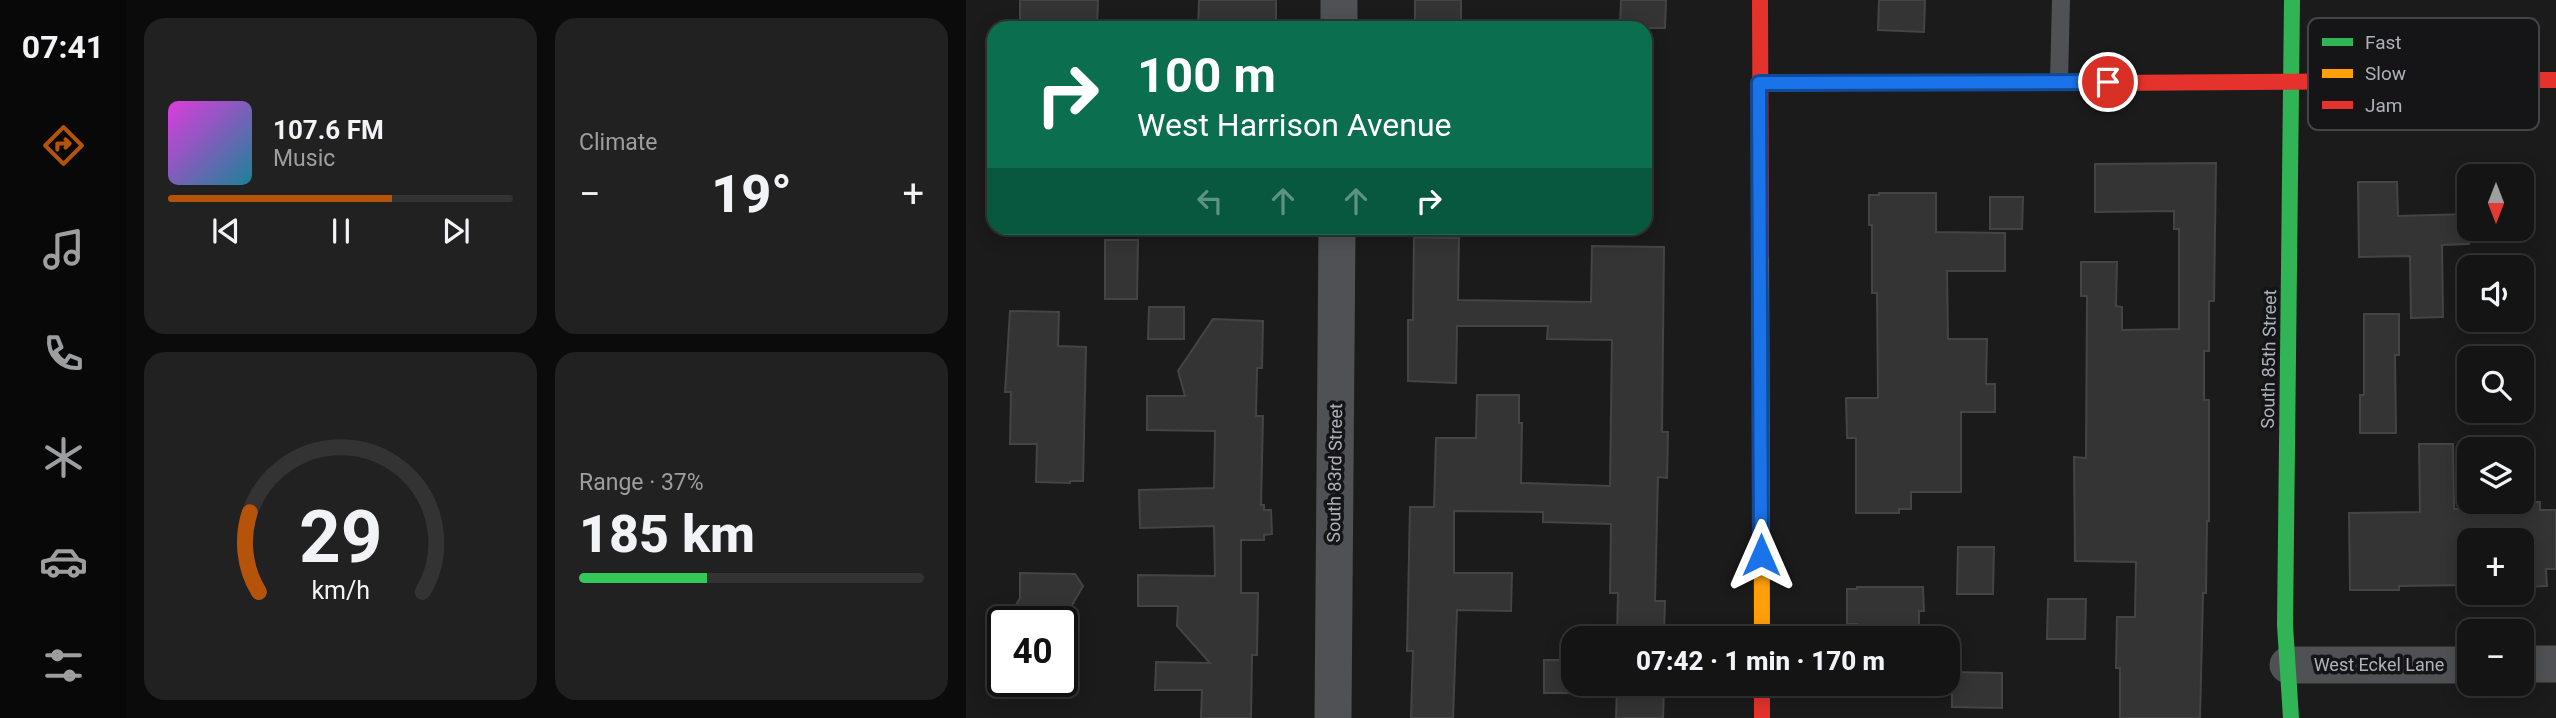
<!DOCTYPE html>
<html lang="en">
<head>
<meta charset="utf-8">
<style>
	:root { --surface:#141414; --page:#212122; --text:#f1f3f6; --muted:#9d9ea0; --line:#333334; --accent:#b45309 }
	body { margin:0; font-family:Roboto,sans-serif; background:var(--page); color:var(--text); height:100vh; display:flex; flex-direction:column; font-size:26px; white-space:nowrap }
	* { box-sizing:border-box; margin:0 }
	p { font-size:23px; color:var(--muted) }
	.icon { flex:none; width:38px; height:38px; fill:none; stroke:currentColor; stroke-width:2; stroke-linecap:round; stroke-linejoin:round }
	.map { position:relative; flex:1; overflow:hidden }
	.side { display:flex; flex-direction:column; gap:18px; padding:18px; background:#0b0b0b; width:840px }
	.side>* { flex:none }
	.banner { position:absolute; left:21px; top:21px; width:665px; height:214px; border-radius:21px; box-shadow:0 4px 18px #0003,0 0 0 2px var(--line); background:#0b6e4f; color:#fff; overflow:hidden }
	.needle { width:46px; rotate:180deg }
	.fabs { position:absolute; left:1491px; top:164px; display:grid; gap:14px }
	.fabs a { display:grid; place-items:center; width:77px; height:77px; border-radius:14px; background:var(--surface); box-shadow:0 4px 18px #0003,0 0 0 2px var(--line); font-size:35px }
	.speed { position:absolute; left:21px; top:606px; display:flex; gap:14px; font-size:35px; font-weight:700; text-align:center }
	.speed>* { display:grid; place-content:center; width:91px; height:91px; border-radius:50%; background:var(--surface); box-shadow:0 4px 18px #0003,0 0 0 2px var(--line); line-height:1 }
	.speed .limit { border:4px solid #111; border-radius:10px; background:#fff; color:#111 }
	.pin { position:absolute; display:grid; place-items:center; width:60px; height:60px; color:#fff; margin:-30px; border:4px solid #fff; border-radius:50%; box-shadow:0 2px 7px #0007 }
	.me { position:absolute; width:77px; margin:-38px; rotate:0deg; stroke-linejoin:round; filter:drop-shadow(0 0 5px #0008) }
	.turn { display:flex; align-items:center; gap:24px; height:147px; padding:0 35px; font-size:32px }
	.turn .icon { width:91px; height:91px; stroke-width:2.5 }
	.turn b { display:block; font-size:49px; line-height:60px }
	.lanes { display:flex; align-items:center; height:66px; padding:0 35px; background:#0003; justify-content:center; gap:35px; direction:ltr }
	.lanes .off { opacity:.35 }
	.big { font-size:52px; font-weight:800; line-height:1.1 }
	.side .widget { flex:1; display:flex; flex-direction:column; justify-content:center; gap:10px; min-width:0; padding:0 24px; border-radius:21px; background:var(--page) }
	.side .dial { align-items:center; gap:0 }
	.dial svg { height:182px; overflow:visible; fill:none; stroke:var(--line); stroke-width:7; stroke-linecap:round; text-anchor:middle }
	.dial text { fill:var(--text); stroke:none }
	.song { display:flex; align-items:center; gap:21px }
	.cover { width:84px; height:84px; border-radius:10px; background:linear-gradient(135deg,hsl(300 70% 55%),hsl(190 70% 35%)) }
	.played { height:7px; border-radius:4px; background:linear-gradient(90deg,var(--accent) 65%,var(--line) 65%) }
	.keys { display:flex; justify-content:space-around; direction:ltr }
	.heat { display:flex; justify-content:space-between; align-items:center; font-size:38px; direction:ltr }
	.charge { height:10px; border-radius:5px; background:linear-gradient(90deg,#34c759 37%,var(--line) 0) }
	.side .tiles { flex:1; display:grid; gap:18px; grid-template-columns:repeat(2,1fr) }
	.trip { position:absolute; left:595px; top:626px; width:399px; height:70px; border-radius:21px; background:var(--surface); box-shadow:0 4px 18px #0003,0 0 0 2px var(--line); font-weight:800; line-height:70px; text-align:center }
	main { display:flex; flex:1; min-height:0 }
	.dock { display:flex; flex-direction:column; width:126px; justify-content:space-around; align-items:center; background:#080808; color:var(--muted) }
	.dock .icon { width:49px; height:49px }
	.dock .active { color:var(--accent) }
	.dock b { font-size:32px; color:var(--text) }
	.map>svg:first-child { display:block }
	.building { fill:#343435; stroke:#444447; stroke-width:2 }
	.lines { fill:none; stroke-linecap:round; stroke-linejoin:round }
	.lane { stroke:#505154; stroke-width:18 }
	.street { stroke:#505154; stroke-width:37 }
	.fast { stroke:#30b455; stroke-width:16 }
	.slow { stroke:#ff9f0a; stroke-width:16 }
	.jam { stroke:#e5322d; stroke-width:16 }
	.route-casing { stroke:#114b97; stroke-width:18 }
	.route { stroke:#1a73e8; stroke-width:12 }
	.labels { text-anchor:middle; stroke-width:7; stroke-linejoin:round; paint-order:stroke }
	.street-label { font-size:18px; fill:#aeb2ba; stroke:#151517 }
	.key { fill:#151517; stroke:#434448; stroke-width:2 }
	.key-label { font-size:19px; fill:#aeb2ba }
</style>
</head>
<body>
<main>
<nav class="dock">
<b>07:41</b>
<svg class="icon active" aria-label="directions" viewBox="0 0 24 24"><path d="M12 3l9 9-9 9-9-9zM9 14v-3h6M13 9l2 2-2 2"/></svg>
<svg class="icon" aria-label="music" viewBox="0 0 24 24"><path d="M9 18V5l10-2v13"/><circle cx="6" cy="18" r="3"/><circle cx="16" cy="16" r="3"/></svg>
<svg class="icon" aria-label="phone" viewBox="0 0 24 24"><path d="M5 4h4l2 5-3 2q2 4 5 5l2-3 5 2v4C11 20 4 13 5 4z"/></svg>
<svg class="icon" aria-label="climate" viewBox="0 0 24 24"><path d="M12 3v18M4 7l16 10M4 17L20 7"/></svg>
<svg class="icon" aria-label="car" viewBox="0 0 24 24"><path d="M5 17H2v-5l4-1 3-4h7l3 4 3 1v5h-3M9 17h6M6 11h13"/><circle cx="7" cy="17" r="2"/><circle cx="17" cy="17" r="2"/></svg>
<svg class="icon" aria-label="filters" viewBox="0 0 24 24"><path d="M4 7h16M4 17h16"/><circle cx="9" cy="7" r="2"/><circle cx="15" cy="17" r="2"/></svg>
</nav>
<section class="side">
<div class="tiles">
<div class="widget">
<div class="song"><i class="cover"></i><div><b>107.6 FM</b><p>Music</p></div></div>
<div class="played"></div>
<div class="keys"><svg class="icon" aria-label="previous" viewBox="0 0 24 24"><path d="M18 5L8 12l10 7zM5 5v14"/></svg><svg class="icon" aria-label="pause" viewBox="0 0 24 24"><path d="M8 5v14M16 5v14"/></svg><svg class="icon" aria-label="next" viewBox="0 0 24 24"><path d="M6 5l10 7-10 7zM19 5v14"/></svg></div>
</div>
<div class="widget"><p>Climate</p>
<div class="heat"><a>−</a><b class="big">19°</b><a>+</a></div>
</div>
<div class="widget dial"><svg viewBox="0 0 100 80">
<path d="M14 69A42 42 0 1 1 86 69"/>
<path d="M14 69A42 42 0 0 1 10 34" stroke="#b45309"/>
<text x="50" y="56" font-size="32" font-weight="700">29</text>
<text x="50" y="72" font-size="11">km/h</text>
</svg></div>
<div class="widget"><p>Range · 37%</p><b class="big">185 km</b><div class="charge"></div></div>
</div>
</section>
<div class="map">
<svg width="1590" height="718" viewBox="0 0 1590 718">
	<rect width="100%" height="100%" fill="#1b1b1b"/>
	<!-- building -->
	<path class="building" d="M 54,0 L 132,0 L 131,28 L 54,28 Z
		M 233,0 L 310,0 L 310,28 L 232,28 Z
		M 449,0 L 495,0 L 495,28 L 449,28 Z
		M 655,0 L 700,0 L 699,28 L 654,28 Z
		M 913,0 L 959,0 L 958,32 L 912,30 Z
		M 1250,163 L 1248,301 L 1243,301 L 1243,351 L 1238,351 L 1238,400 L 1243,400 L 1243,521 L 1241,521 L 1240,593 L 1237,593 L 1234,718 L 1154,718 L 1154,668 L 1150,668 L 1151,617 L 1169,617 L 1170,562 L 1109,561 L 1108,457 L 1120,458 L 1121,296 L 1115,296 L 1115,262 L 1151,262 L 1150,306 L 1156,307 L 1156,330 L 1213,329 L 1213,229 L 1208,229 L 1208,211 L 1129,212 L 1129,164 Z
		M 1392,182 L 1431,182 L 1432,216 L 1503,214 L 1503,244 L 1476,245 L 1477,317 L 1445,318 L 1444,256 L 1393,257 Z
		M 913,193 L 970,193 L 970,232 L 1039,233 L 1039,271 L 981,271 L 982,339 L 1021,339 L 1020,384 L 1029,384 L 1029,412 L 995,412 L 995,492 L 945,492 L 945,509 L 933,509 L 933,513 L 890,513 L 890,438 L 881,438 L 880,398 L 912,398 L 911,293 L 906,293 L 906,225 L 903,225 L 903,195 L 913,195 Z
		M 1024,197 L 1057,197 L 1056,229 L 1024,229 Z
		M 448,237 L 493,238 L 492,300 L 625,302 L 626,246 L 698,247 L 696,432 L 702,432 L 701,478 L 692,477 L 689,601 L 699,601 L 698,632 L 695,632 L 694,639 L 651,639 L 652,593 L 644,593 L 645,524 L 577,522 L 577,512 L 488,511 L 488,573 L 546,573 L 545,611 L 491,610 L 487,718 L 445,718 L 447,651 L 441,651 L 444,507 L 468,507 L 470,438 L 510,438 L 511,395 L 553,395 L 553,423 L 556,423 L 555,483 L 644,486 L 646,340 L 581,339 L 582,326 L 491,326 L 490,383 L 442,381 L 442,320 L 447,320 Z
		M 139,240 L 172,240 L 171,299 L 139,299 Z
		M 183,307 L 218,307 L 218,339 L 182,339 Z
		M 44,311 L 93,312 L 92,346 L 120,347 L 117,481 L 104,481 L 104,483 L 70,482 L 71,444 L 44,444 L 45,392 L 39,392 Z
		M 1398,314 L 1433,314 L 1433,355 L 1429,355 L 1430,433 L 1394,433 L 1394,395 L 1398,395 Z
		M 247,319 L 297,321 L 296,368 L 291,368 L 290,416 L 297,416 L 295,505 L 298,505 L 298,510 L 305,510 L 306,534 L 298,535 L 298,540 L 275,540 L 275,593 L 292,593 L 291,655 L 286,655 L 285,718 L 235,718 L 236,690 L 189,690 L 190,662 L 244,663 L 211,626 L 212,606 L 172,606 L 172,575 L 249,576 L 248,526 L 174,528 L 173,490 L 248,488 L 249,431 L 181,430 L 181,396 L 219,396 L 212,371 Z
		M 1453,444 L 1487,444 L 1488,509 L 1543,509 L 1543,502 L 1574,502 L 1574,510 L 1590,510 L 1590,569 L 1580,569 L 1581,586 L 1556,587 L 1556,541 L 1503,541 L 1503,585 L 1433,586 L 1433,590 L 1384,590 L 1383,513 L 1454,512 Z
		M 992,547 L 1028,547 L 1027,594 L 991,594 Z
		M 54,573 L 109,574 L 117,586 L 97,621 L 41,621 L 54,598 Z
		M 891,587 L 957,587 L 958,611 L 953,611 L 953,627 L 891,627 L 891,624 L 881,624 L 881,589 L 891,589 Z
		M 1082,599 L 1120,599 L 1119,639 L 1081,639 Z
		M 578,660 L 607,660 L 607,684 L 618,684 L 618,693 L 578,693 Z
		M 986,672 L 1036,673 L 1036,708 L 986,707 Z
		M 651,687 L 698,687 L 697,718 L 650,718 Z"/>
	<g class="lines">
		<!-- lane -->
		<path class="lane" d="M 1093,82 L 1095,0"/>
		<!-- street -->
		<path class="street" d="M 373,28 L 373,0
			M 1556,664 L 1590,664
			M 1322,665 L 1503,665
			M 367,718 L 371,228"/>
		<!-- fast -->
		<path class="fast" d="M 793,83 L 1137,83
			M 1325,718 L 1319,625 L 1326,0"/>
		<!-- slow -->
		<path class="slow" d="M 795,255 L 796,639"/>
		<!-- jam -->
		<path class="jam" d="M 794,0 L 795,255
			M 1137,83 L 1590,80
			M 796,684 L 796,718"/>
	</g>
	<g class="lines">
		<!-- route casing -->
		<g class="route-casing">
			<path id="route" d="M 795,555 L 793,83 L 1142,82"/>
		</g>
		<!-- route -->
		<use href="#route" class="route"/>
	</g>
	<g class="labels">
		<!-- street labels -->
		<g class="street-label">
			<text transform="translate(1303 359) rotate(-89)" y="6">South 85th Street</text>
			<text transform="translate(369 473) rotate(-89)" y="6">South 83rd Street</text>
			<text x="1413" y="671">West Eckel Lane</text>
		</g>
	</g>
	<!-- legend -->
	<rect x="1342" y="18" width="231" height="112" rx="10" class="key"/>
	<rect x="1356" y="38" width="31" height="8" fill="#30b455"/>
	<rect x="1356" y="69" width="31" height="9" fill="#ff9f0a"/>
	<rect x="1356" y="101" width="31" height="8" fill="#e5322d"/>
	<g class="key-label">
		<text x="1399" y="49">Fast</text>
		<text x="1399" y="80">Slow</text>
		<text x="1399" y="112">Jam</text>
	</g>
</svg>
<div class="fabs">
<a><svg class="needle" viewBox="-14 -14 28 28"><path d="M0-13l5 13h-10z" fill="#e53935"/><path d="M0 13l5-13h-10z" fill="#9d9ea0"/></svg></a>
<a><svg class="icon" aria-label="sound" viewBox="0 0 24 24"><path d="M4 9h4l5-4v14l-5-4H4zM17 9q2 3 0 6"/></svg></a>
<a><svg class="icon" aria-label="search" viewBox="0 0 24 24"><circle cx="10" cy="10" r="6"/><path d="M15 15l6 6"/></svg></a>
<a><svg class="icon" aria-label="layers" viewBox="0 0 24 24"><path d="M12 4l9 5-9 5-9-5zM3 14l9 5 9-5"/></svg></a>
<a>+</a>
<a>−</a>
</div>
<div class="speed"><div class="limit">40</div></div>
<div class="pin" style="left:1142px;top:82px;background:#d93025"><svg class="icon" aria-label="arrive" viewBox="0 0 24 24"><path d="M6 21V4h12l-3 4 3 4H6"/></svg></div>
<svg class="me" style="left:795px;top:555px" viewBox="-20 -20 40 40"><path d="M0-17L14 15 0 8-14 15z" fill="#1a73e8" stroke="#fff" stroke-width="4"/></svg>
<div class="trip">07:42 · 1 min · 170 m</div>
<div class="banner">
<div class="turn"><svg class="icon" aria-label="right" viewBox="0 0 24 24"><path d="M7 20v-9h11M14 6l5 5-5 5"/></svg><div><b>100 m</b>West Harrison Avenue</div></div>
<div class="lanes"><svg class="icon off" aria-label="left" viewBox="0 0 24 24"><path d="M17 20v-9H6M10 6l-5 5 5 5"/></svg><svg class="icon off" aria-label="ahead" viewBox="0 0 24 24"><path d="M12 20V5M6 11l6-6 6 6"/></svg><svg class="icon off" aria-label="ahead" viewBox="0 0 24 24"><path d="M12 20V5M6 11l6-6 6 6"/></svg><svg class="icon" aria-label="right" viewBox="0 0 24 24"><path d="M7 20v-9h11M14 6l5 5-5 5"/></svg></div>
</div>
</div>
</main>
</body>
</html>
